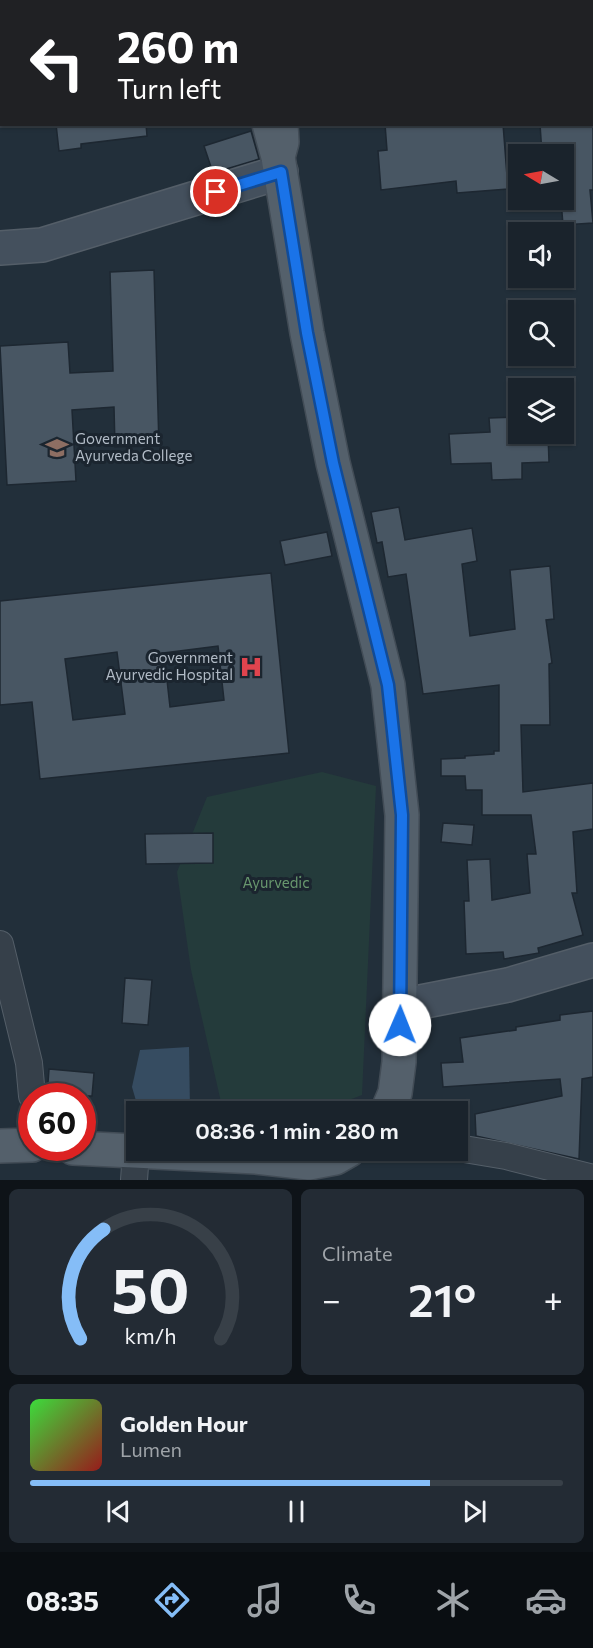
<!DOCTYPE html>
<html lang="en">
<head>
<meta charset="utf-8">
<style>
	:root { --surface:#1a232c; --page:#232b34; --text:#f1f3f6; --muted:#9fa4a9; --line:#384048; --accent:#85bdf7 }
	body { margin:0; font-family:Commissioner,sans-serif; background:var(--page); color:var(--text); height:100vh; display:flex; flex-direction:column; font-size:22px; white-space:nowrap }
	* { box-sizing:border-box; margin:0 }
	p { font-size:20px; color:var(--muted) }
	.icon { flex:none; width:33px; height:33px; fill:none; stroke:currentColor; stroke-width:2; stroke-linecap:round; stroke-linejoin:round }
	.map { position:relative; height:1180px; overflow:hidden }
	.details { display:flex; flex-direction:column; gap:9px; padding:9px; background:#0e1318; flex:1 }
	.details>* { flex:none }
	.hud { position:absolute; left:0px; top:0px; width:594px; height:126px; box-shadow:0 2px 4px #0004,0 0 0 2px var(--line); background:#202124; color:#fff; overflow:hidden }
	.needle { width:39px; rotate:280deg }
	.controls { position:absolute; left:508px; top:144px; display:grid; gap:12px }
	.controls a { display:grid; place-items:center; width:66px; height:66px; border-radius:0px; background:var(--surface); box-shadow:0 2px 4px #0004,0 0 0 2px var(--line); font-size:30px }
	.speed { position:absolute; left:18px; top:1083px; display:flex; gap:12px; font-size:30px; font-weight:700; text-align:center }
	.speed>* { display:grid; place-content:center; width:78px; height:78px; border-radius:50%; background:var(--surface); box-shadow:0 2px 4px #0004,0 0 0 2px var(--line); line-height:1 }
	.speed .limit { border:9px solid #d22; background:#fff; color:#111 }
	.pin { position:absolute; display:grid; place-items:center; width:51px; height:51px; color:#fff; margin:-26px; border:3px solid #fff; border-radius:50%; box-shadow:0 2px 6px #0007 }
	.me { position:absolute; width:66px; margin:-33px; rotate:1deg; stroke-linejoin:round; filter:drop-shadow(0 0 4px #0008) }
	.turn { display:flex; align-items:center; gap:21px; height:126px; padding:0 18px; font-size:27px }
	.turn .icon { width:78px; height:78px; stroke-width:2.5 }
	.turn b { display:block; font-size:42px; line-height:51px }
	.big { font-size:45px; font-weight:600; line-height:1.1 }
	.details .tile { flex:1; display:flex; flex-direction:column; justify-content:center; gap:9px; min-width:0; padding:0 21px; border-radius:9px; background:var(--page) }
	.details .dial { align-items:center; gap:0 }
	.dial svg { height:156px; overflow:visible; fill:none; stroke:var(--line); stroke-width:7; stroke-linecap:round; text-anchor:middle }
	.dial text { fill:var(--text); stroke:none }
	.song { display:flex; align-items:center; gap:18px }
	.cover { width:72px; height:72px; border-radius:9px; background:linear-gradient(135deg,hsl(120 70% 55%),hsl(0 70% 35%)) }
	.played { height:6px; border-radius:3px; background:linear-gradient(90deg,var(--accent) 75%,var(--line) 75%) }
	.keys { display:flex; justify-content:space-around; direction:ltr }
	.heat { display:flex; justify-content:space-between; align-items:center; font-size:33px; direction:ltr }
	.details .tiles { flex:1; display:grid; gap:9px; grid-template-columns:1fr 1fr }
	.tile:last-child { grid-column:span 2 }
	.trip { position:absolute; left:126px; top:1101px; width:342px; height:60px; border-radius:0px; background:var(--surface); box-shadow:0 2px 4px #0004,0 0 0 2px var(--line); font-weight:600; line-height:60px; text-align:center }
	.menu { display:flex; height:96px; justify-content:space-around; align-items:center; background:#0a0e12; color:var(--muted) }
	.menu .icon { width:42px; height:42px }
	.menu .on { color:var(--accent) }
	.menu b { font-size:27px; color:var(--text) }
	.map>svg:first-child { display:block }
	.green { fill:#243b3b }
	.water { fill:#364c61 }
	.building { fill:#485663; stroke:#1d2731; stroke-width:1.5; fill-rule:evenodd }
	.lines { fill:none; stroke-linecap:round; stroke-linejoin:round }
	.minor-casing { stroke:#545e68; stroke-width:28 }
	.secondary-casing { stroke:#545e68; stroke-width:36 }
	.primary-casing { stroke:#424c56; stroke-width:36 }
	.minor { stroke:#36404a; stroke-width:26 }
	.secondary { stroke:#44505d; stroke-width:33 }
	.primary { stroke:#54606b; stroke-width:33 }
	.route-casing { stroke:#114b97; stroke-width:15 }
	.route { stroke:#1a73e8; stroke-width:10 }
	.labels { text-anchor:middle; stroke-width:6; stroke-linejoin:round; paint-order:stroke }
	.poi-label { font-size:15px; fill:#b1bbc6; stroke:#1b252f; text-anchor:start }
	.park-label { font-size:15px; fill:#68976e; stroke:#1b252f }
</style>
</head>
<body>
<div class="map">
<svg width="593" height="1180" viewBox="0 0 593 1180">
	<rect width="100%" height="100%" fill="#222f3a"/>
	<!-- green -->
	<path class="green" d="M 322,772 L 376,786 L 362,1095 L 321,1111 L 223,1111 L 191,970 L 177,872 L 207,797 Z"/>
	<!-- water -->
	<path class="water" d="M 189,1047 L 190,1111 L 139,1111 L 132,1087 L 140,1050 Z"/>
	<!-- building -->
	<path class="building" d="M 56,124 L 146,124 L 147,136 L 81,144 L 81,148 L 59,151 Z
		M 385,124 L 503,124 L 508,189 L 457,193 L 456,181 L 381,190 L 378,151 L 387,150 Z
		M 540,124 L 593,124 L 593,190 L 590,190 L 593,223 L 563,225 L 561,200 L 564,200 L 564,154 L 542,154 Z
		M 251,131 L 259,159 L 213,173 L 204,146 Z
		M 154,270 L 159,446 L 115,447 L 114,407 L 72,410 L 76,481 L 7,485 L 0,346 L 68,342 L 70,373 L 113,371 L 110,272 Z
		M 519,417 L 519,434 L 548,434 L 549,462 L 522,463 L 522,479 L 492,480 L 491,463 L 451,464 L 449,434 L 490,432 L 489,418 Z
		M 399,507 L 405,540 L 472,528 L 477,561 L 462,564 L 470,636 L 515,629 L 510,570 L 550,566 L 554,619 L 546,620 L 552,663 L 549,664 L 550,725 L 521,725 L 523,792 L 593,783 L 593,829 L 573,832 L 577,893 L 572,893 L 583,935 L 538,948 L 539,953 L 504,959 L 503,952 L 466,954 L 464,901 L 469,901 L 467,860 L 490,859 L 492,900 L 530,893 L 527,854 L 536,854 L 531,815 L 482,815 L 482,790 L 466,790 L 465,776 L 441,776 L 441,759 L 465,758 L 465,756 L 494,754 L 494,751 L 499,751 L 499,685 L 423,694 L 406,574 L 388,577 L 382,542 L 377,543 L 371,512 Z
		M 327,532 L 332,556 L 285,565 L 280,541 Z
		M 271,573 L 289,753 L 40,779 L 32,702 L 0,705 L 0,601 ZM 218,646 L 224,700 L 170,707 L 164,653 ZM 117,652 L 125,714 L 73,720 L 65,659 Z
		M 443,823 L 474,825 L 472,845 L 441,842 Z
		M 213,833 L 213,863 L 146,864 L 145,834 Z
		M 125,978 L 152,980 L 148,1025 L 122,1023 Z
		M 593,1011 L 593,1077 L 582,1079 L 579,1159 L 476,1136 L 475,1114 L 562,1096 L 560,1079 L 443,1087 L 441,1063 L 463,1062 L 460,1038 L 516,1030 L 516,1027 L 560,1020 L 560,1015 Z
		M 49,1069 L 94,1073 L 92,1096 L 47,1096 Z"/>
	<g class="lines">
		<!-- minor casing -->
		<g class="minor-casing">
			<path id="minor" d="M 0,944 L 29,1063 L 32,1096
				M 458,1148 L 506,1156 L 593,1178
				M 134,1180 L 136,1152"/>
		</g>
		<!-- secondary casing -->
		<g class="secondary-casing">
			<path id="secondary" d="M 0,248 L 42,245 L 281,172
				M 400,1006 L 508,985 L 593,960"/>
		</g>
		<!-- primary casing -->
		<g class="primary-casing">
			<path id="primary" d="M 290,2 L 291,0
				M 269,124 L 278,157 L 282,142 L 281,124
				M 278,157 L 307,333 L 333,463 L 388,685 L 402,815 L 399,1062 L 395,1093 L 387,1112
				M 0,1146 L 32,1145
				M 73,1148 L 256,1157 L 309,1163 L 335,1158 L 349,1150"/>
		</g>
		<!-- minor -->
		<use href="#minor" class="minor"/>
		<!-- secondary -->
		<use href="#secondary" class="secondary"/>
		<!-- primary -->
		<use href="#primary" class="primary"/>
	</g>
	<g class="lines">
		<!-- route casing -->
		<g class="route-casing">
			<path id="route" d="M 216,192 L 281,172 L 307,333 L 333,463 L 388,685 L 402,815 L 400,1025"/>
		</g>
		<!-- route -->
		<use href="#route" class="route"/>
	</g>
	<!-- icons -->
	<defs>
		<g id="university-bare" transform="scale(1.8)"><path d="M0-5L7-2L0 1L-7-2ZM-4 1L0 2.5L4 1V4Q0 6-4 4Z" fill="#8d6e63" stroke="#1b252f" stroke-width="2.5" paint-order="stroke"/></g>
		<g id="hospital-bare" transform="scale(1.8)"><path d="M-5-5h3v3.5h4V-5h3V5h-3V1.5h-4V5h-3Z" fill="#e0444e" stroke="#1b252f" stroke-width="2.5" paint-order="stroke"/></g>
	</defs>
	<g fill-rule="evenodd">
		<use href="#university-bare" x="57" y="448"/>
		<use href="#hospital-bare" x="251" y="667"/>
	</g>
	<g class="labels">
		<!-- poi labels -->
		<g class="poi-label">
			<text x="75" y="444">Government<tspan x="75" dy="17">Ayurveda College</tspan></text>
			<text x="233" y="663" text-anchor="end">Government<tspan x="233" dy="17">Ayurvedic Hospital</tspan></text>
		</g>
		<!-- park labels -->
		<g class="park-label">
			<text x="276" y="888">Ayurvedic</text>
		</g>
	</g>
</svg>
<div class="controls">
<a><svg class="needle" viewBox="-14 -14 28 28"><path d="M0-13l5 13h-10z" fill="#e53935"/><path d="M0 13l5-13h-10z" fill="#9fa4a9"/></svg></a>
<a><svg class="icon" aria-label="sound" viewBox="0 0 24 24"><path d="M4 9h4l5-4v14l-5-4H4zM17 9q2 3 0 6"/></svg></a>
<a><svg class="icon" aria-label="search" viewBox="0 0 24 24"><circle cx="10" cy="10" r="6"/><path d="M15 15l6 6"/></svg></a>
<a><svg class="icon" aria-label="layers" viewBox="0 0 24 24"><path d="M12 4l9 5-9 5-9-5zM3 14l9 5 9-5"/></svg></a>
</div>
<div class="speed"><div class="limit">60</div></div>
<div class="pin" style="left:216px;top:192px;background:#d93025"><svg class="icon" aria-label="arrive" viewBox="0 0 24 24"><path d="M6 21V4h12l-3 4 3 4H6"/></svg></div>
<svg class="me" style="left:400px;top:1025px" viewBox="-20 -20 40 40"><circle r="19" fill="#fff"/><path d="M0-13L10 11 0 6-10 11z" fill="#1a73e8"/></svg>
<div class="trip">08:36 · 1 min · 280 m</div>
<div class="hud">
<div class="turn"><svg class="icon" aria-label="left" viewBox="0 0 24 24"><path d="M17 20v-9H6M10 6l-5 5 5 5"/></svg><div><b>260 m</b>Turn left</div></div>
</div>
</div>
<section class="details">
<div class="tiles">
<div class="tile dial"><svg viewBox="0 0 100 80">
<path d="M14 69A42 42 0 1 1 86 69"/>
<path d="M14 69A42 42 0 0 1 26 13" stroke="#85bdf7"/>
<text x="50" y="56" font-size="32" font-weight="700">50</text>
<text x="50" y="72" font-size="11">km/h</text>
</svg></div>
<div class="tile"><p>Climate</p>
<div class="heat"><a>−</a><b class="big">21°</b><a>+</a></div>
</div>
<div class="tile">
<div class="song"><i class="cover"></i><div><b>Golden Hour</b><p>Lumen</p></div></div>
<div class="played"></div>
<div class="keys"><svg class="icon" aria-label="previous" viewBox="0 0 24 24"><path d="M18 5L8 12l10 7zM5 5v14"/></svg><svg class="icon" aria-label="pause" viewBox="0 0 24 24"><path d="M8 5v14M16 5v14"/></svg><svg class="icon" aria-label="next" viewBox="0 0 24 24"><path d="M6 5l10 7-10 7zM19 5v14"/></svg></div>
</div>
</div>
</section>
<nav class="menu">
<b>08:35</b>
<svg class="icon on" aria-label="directions" viewBox="0 0 24 24"><path d="M12 3l9 9-9 9-9-9zM9 14v-3h6M13 9l2 2-2 2"/></svg>
<svg class="icon" aria-label="music" viewBox="0 0 24 24"><path d="M9 18V5l10-2v13"/><circle cx="6" cy="18" r="3"/><circle cx="16" cy="16" r="3"/></svg>
<svg class="icon" aria-label="phone" viewBox="0 0 24 24"><path d="M5 4h4l2 5-3 2q2 4 5 5l2-3 5 2v4C11 20 4 13 5 4z"/></svg>
<svg class="icon" aria-label="climate" viewBox="0 0 24 24"><path d="M12 3v18M4 7l16 10M4 17L20 7"/></svg>
<svg class="icon" aria-label="car" viewBox="0 0 24 24"><path d="M5 17H2v-5l4-1 3-4h7l3 4 3 1v5h-3M9 17h6M6 11h13"/><circle cx="7" cy="17" r="2"/><circle cx="17" cy="17" r="2"/></svg>
</nav>
</body>
</html>
